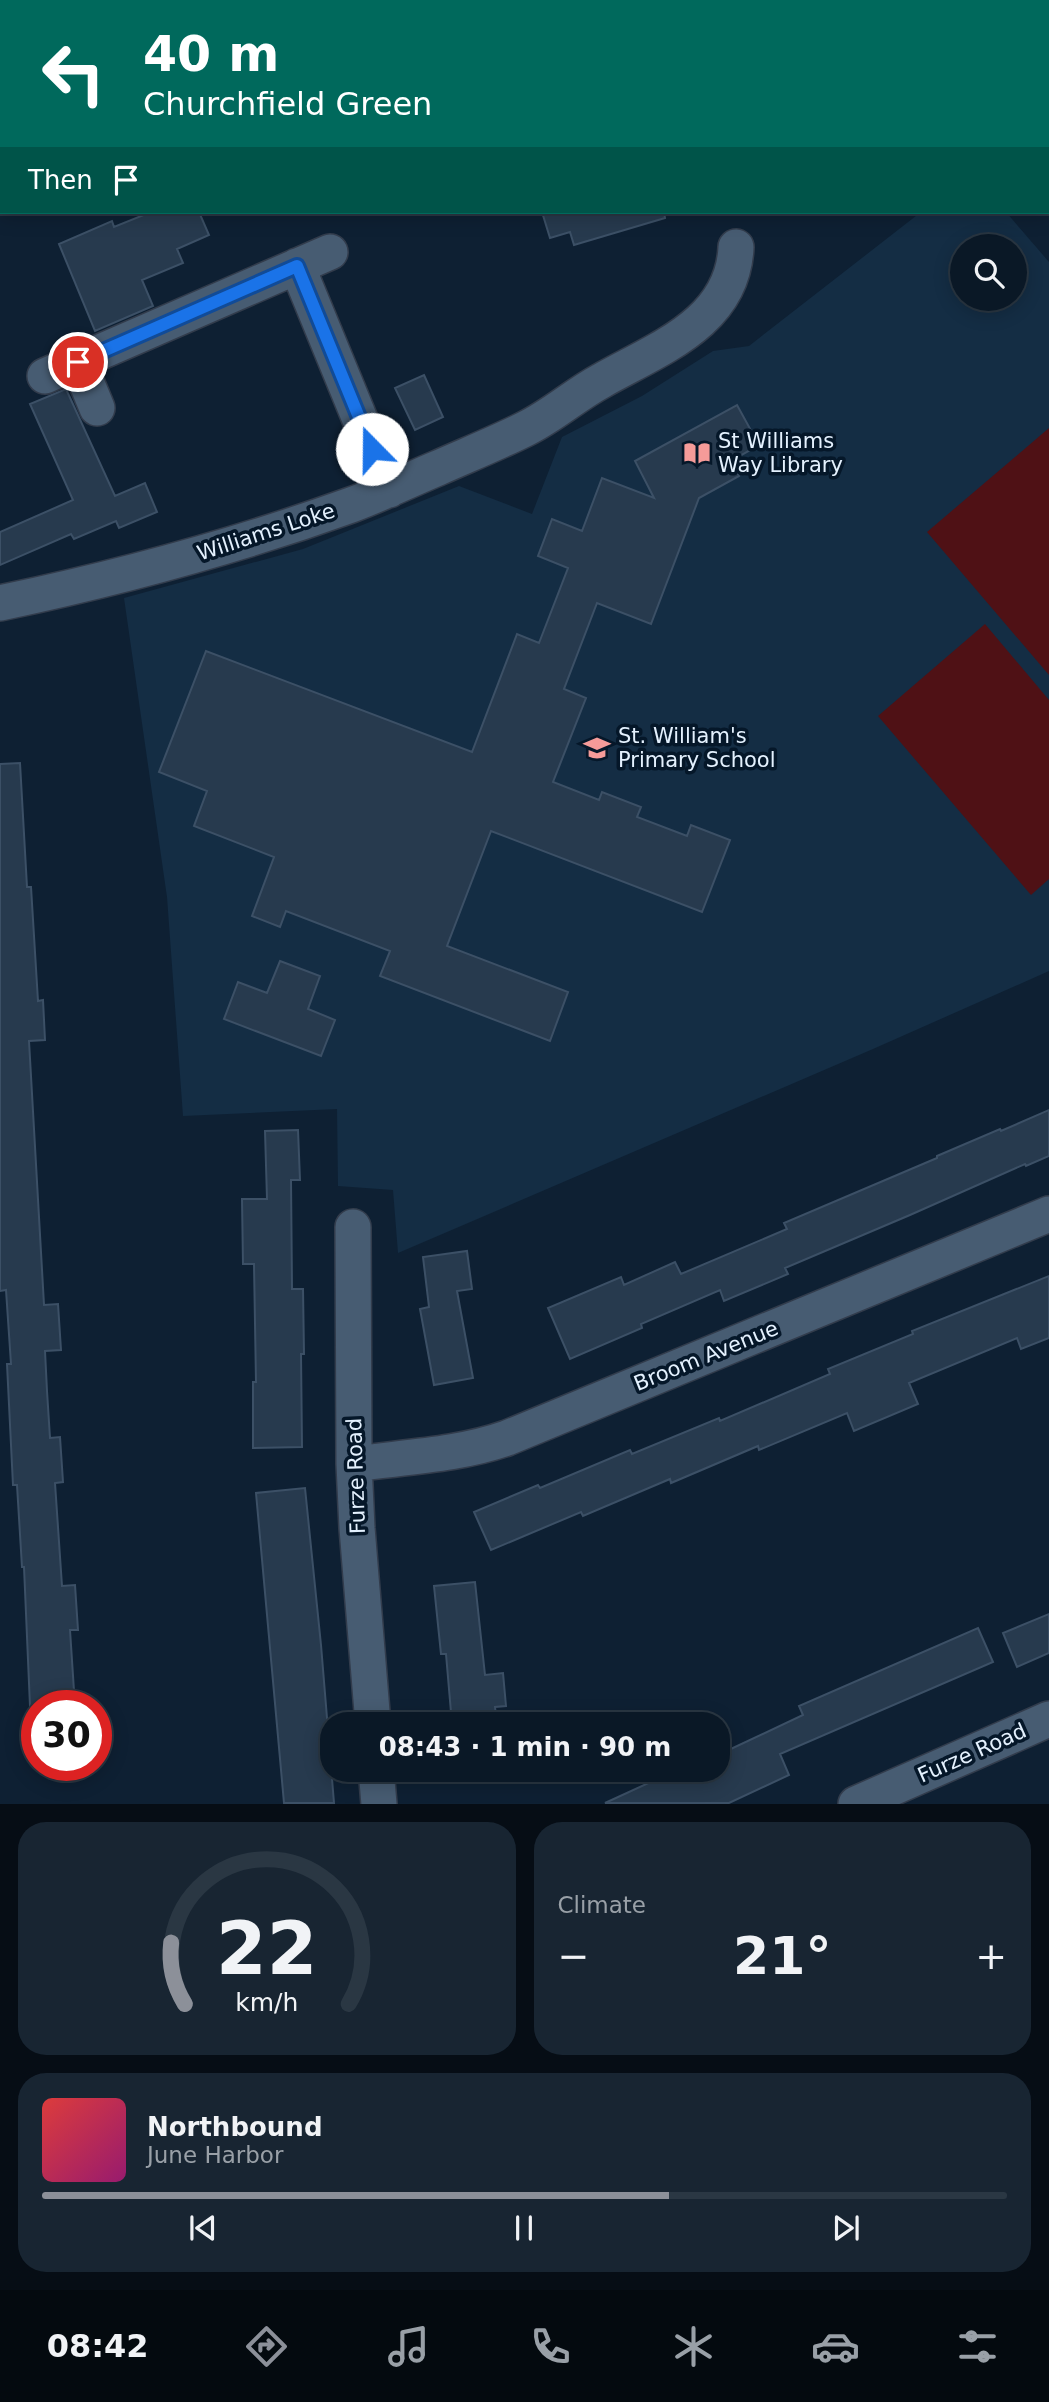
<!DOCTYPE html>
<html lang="en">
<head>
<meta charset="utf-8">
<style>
	:root { --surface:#0a1826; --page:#182532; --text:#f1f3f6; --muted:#99a0a7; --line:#2a3743; --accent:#8c9099 }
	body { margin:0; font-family:"DejaVu Sans",sans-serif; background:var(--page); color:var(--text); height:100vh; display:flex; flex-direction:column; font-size:26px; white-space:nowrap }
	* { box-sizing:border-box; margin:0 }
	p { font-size:23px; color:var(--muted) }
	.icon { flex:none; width:38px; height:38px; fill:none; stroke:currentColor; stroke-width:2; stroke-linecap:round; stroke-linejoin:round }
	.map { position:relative; height:1804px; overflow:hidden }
	.panel { display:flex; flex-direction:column; gap:18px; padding:18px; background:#060d15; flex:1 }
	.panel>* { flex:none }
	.top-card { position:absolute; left:0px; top:0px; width:1050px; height:214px; box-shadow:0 4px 18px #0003,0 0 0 2px var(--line); background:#00695c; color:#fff; overflow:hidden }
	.buttons { position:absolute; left:950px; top:234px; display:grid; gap:14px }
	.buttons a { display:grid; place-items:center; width:77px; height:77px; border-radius:50%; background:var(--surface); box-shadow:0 4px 18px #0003,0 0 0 2px var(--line); font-size:35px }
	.speed { position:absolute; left:21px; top:1690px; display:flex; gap:14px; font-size:35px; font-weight:700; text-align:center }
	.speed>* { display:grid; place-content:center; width:91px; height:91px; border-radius:50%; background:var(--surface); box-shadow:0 4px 18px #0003,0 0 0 2px var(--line); line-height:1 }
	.speed .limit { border:10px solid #d22; background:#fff; color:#111 }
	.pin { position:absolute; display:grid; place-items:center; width:60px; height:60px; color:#fff; margin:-30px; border:4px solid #fff; border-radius:50%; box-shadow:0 2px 7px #0007 }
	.me { position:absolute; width:77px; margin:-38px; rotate:338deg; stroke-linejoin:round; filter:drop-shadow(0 0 5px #0008) }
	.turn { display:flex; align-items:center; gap:24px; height:147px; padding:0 28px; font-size:32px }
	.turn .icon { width:91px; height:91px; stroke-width:2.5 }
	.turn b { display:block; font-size:49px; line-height:60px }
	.then { display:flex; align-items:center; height:66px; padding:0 28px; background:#0003; gap:14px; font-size:26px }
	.big { font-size:52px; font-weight:700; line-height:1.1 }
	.panel .widget { flex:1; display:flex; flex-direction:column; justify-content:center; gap:10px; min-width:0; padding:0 24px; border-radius:28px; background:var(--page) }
	.panel .dial { align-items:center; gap:0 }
	.dial svg { height:182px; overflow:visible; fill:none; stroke:var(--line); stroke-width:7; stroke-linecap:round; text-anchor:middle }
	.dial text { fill:var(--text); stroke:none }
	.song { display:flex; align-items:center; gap:21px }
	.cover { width:84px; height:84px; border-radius:10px; background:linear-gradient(135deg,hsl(0 70% 55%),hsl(320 70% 35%)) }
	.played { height:7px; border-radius:4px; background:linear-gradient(90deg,var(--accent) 65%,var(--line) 65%) }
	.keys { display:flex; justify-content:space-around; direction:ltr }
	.heat { display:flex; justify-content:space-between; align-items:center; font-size:38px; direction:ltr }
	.panel .tiles { flex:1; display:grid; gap:18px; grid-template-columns:1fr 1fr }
	.widget:last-child { grid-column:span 2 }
	.trip { position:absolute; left:320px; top:1712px; width:410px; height:70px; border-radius:28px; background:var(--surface); box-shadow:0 4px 18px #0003,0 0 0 2px var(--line); font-weight:700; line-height:70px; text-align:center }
	.tabs { display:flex; height:112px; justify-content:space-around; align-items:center; background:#040a0f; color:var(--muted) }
	.tabs .icon { width:49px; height:49px }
	.tabs .on { color:var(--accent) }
	.tabs b { font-size:32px; color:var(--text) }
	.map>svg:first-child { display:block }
	.built { fill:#142d44; fill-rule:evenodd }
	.green { fill:#4f1115 }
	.building { fill:#273a4e; stroke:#3c5066; stroke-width:2 }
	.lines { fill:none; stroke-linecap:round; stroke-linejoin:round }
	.minor-casing { stroke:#323c4c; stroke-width:38 }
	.minor { stroke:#475c72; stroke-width:35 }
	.route-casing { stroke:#114b97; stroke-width:18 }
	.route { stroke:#1a73e8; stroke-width:12 }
	.labels { text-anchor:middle; stroke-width:7; stroke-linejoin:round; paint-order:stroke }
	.poi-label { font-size:21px; fill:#e4f1fe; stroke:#051729; text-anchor:start }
	.street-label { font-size:21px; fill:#e4f1fe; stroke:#051729 }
</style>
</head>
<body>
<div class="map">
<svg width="1049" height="1804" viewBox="0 0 1049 1804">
	<rect width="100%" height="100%" fill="#0e2033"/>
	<!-- built -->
	<path class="built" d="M 921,212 L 1006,212 L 1049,262 L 1049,971 L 873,1049 L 398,1253 L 393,1190 L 338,1186 L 337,1109 L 183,1116 L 167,897 L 124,598 L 303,549 L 459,486 L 532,514 L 562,437 L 642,396 L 713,351 L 749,346 ZM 962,247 L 1015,247 L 1015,299 L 962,299 Z"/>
	<!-- green -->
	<path class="green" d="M 1049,428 L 1049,675 L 927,532 Z
		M 985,624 L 1049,700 L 1049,879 L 1031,895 L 878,716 Z"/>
	<!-- building -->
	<path class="building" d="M 151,212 L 199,212 L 209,235 L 177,249 L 183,263 L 142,280 L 153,306 L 95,331 L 59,244 L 112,221 L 114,227 Z
		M 542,212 L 664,212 L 665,218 L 574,245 L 570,232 L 550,238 Z
		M 424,375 L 443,417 L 415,430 L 395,388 Z
		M 66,389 L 115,496 L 145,483 L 157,512 L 119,528 L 116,521 L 74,539 L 71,534 L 0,565 L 0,532 L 73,500 L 30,404 Z
		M 737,405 L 759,445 L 731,461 L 739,476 L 699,498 L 651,624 L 597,603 L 564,689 L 586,698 L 553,782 L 599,800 L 602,792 L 641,807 L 637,817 L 687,836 L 691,825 L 730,840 L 702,912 L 491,831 L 447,946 L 568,992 L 550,1041 L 380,976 L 390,951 L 286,911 L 280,927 L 252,916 L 274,857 L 194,826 L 207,791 L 159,772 L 206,651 L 472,752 L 517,634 L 539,643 L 568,568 L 538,556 L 552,519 L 582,531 L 602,478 L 654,498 L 635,461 Z
		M 20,763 L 27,887 L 31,887 L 38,1001 L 43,1000 L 45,1040 L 29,1041 L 44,1305 L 58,1304 L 61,1350 L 45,1351 L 47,1391 L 50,1438 L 60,1437 L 63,1482 L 55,1483 L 62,1586 L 75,1585 L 78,1630 L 70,1630 L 75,1706 L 30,1706 L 24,1567 L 22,1567 L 17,1485 L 13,1485 L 7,1364 L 11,1364 L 6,1290 L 0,1291 L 0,764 Z
		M 280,961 L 320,976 L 308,1009 L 335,1020 L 321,1056 L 224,1019 L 238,982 L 267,993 Z
		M 1049,1110 L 1049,1156 L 1026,1166 L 1025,1164 L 910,1215 L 785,1268 L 788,1274 L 724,1301 L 720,1290 L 641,1324 L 642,1328 L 570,1359 L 548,1308 L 621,1277 L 624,1285 L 675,1262 L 681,1274 L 787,1229 L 784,1223 L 937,1158 L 937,1156 L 1000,1129 L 1001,1131 Z
		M 298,1130 L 300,1180 L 291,1180 L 292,1289 L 303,1289 L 304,1354 L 301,1354 L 302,1447 L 253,1448 L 253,1382 L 256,1382 L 254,1264 L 243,1264 L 242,1199 L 267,1199 L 265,1131 Z
		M 467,1251 L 472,1289 L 457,1291 L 473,1378 L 434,1385 L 420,1309 L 429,1307 L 423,1257 Z
		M 1049,1276 L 1049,1338 L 1021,1349 L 1017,1338 L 909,1383 L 918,1404 L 854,1431 L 847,1413 L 759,1450 L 758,1446 L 671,1483 L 670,1479 L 583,1516 L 581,1512 L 491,1550 L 474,1512 L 538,1485 L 540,1488 L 630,1450 L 632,1454 L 719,1418 L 720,1421 L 830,1374 L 828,1369 L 913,1334 L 912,1331 Z
		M 305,1488 L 321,1645 L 334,1803 L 284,1803 L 256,1493 Z
		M 475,1582 L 485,1675 L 503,1673 L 506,1706 L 495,1707 L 497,1724 L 452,1724 L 446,1654 L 441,1654 L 434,1586 Z
		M 1049,1614 L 1049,1653 L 1017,1667 L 1003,1633 Z
		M 978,1628 L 993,1662 L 780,1754 L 789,1775 L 729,1803 L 605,1803 L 679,1769 L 718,1769 L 718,1755 L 803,1715 L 799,1706 Z"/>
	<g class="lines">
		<!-- minor casing -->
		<g class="minor-casing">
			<path id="minor" d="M 297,266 L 389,490
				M 78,362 L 97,408
				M 45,376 L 330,252
				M 0,603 C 119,578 237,546 351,505 C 381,494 409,480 438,468 C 467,455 497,443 525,429 C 552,416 575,395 601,381 C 657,349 733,323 736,247
				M 353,1227 L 354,1464 L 357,1528 L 373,1724
				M 354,1464 C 405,1457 459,1455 507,1438 L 1049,1214
				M 376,1769 L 379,1804
				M 856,1804 L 1049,1719"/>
		</g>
		<!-- minor -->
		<use href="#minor" class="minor"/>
	</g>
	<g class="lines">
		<!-- route casing -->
		<g class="route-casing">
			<path id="route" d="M 78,362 L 297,266 L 372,449"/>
		</g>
		<!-- route -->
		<use href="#route" class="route"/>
	</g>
	<!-- icons -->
	<defs>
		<g id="library-bare" transform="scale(2.1)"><path d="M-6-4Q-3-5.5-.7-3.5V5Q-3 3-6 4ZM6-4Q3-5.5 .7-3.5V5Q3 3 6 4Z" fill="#f59b99" stroke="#051729" stroke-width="2.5" paint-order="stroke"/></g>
		<g id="school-bare" transform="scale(2.1)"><path d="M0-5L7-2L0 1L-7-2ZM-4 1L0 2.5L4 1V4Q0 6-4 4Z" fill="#f59b99" stroke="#051729" stroke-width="2.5" paint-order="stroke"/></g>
	</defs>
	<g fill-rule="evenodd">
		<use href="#library-bare" x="697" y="453"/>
		<use href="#school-bare" x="597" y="748"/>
	</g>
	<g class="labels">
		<!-- poi labels -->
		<g class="poi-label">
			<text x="718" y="448">St Williams<tspan x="718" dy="24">Way Library</tspan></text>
			<text x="618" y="743">St. William's<tspan x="618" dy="24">Primary School</tspan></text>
		</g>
		<!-- street labels -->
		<g class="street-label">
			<text transform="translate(266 532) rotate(-18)" y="7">Williams Loke</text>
			<text transform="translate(706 1356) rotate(-22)" y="7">Broom Avenue</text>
			<text transform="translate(356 1476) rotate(-92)" y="7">Furze Road</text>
			<text transform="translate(972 1753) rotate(-24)" y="7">Furze Road</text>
		</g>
	</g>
</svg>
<div class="buttons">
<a><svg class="icon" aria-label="search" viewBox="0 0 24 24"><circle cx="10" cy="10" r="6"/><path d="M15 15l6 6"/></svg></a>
</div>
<div class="speed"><div class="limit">30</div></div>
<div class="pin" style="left:78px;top:362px;background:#d93025"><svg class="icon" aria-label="arrive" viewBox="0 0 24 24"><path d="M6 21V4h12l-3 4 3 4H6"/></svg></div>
<svg class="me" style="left:372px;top:449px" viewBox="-20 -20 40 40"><circle r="19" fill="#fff"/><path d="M0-13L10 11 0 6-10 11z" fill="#1a73e8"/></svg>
<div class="trip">08:43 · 1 min · 90 m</div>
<div class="top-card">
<div class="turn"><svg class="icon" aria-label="left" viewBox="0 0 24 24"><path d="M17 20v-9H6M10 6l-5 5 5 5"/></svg><div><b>40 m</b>Churchfield Green</div></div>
<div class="then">Then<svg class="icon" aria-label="arrive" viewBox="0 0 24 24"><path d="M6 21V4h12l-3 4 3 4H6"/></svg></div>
</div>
</div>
<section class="panel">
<div class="tiles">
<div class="widget dial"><svg viewBox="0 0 100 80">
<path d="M14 69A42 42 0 1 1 86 69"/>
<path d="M14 69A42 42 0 0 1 8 42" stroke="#8c9099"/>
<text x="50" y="56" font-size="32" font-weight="700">22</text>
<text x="50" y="72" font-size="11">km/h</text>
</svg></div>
<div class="widget"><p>Climate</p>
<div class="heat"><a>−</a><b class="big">21°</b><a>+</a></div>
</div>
<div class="widget">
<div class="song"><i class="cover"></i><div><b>Northbound</b><p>June Harbor</p></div></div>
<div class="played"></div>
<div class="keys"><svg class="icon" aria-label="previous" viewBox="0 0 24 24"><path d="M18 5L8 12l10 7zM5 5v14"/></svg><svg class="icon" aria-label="pause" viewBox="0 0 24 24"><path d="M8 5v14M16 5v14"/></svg><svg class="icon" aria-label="next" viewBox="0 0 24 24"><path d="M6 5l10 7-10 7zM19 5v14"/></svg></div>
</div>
</div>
</section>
<nav class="tabs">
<b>08:42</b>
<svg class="icon on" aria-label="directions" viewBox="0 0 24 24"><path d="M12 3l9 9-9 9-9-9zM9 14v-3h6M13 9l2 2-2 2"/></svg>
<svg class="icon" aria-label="music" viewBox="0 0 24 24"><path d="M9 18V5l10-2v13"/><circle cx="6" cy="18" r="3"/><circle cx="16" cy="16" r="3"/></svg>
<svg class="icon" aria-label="phone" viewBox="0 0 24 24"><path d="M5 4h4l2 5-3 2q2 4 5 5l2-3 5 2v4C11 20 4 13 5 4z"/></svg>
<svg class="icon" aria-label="climate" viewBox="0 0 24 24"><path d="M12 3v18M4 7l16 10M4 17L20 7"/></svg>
<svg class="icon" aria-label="car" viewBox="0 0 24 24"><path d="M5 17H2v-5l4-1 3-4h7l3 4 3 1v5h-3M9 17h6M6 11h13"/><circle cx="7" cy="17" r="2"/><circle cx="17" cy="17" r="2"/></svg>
<svg class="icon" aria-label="filters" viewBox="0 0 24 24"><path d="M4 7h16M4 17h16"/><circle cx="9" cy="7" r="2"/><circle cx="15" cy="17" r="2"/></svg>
</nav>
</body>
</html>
